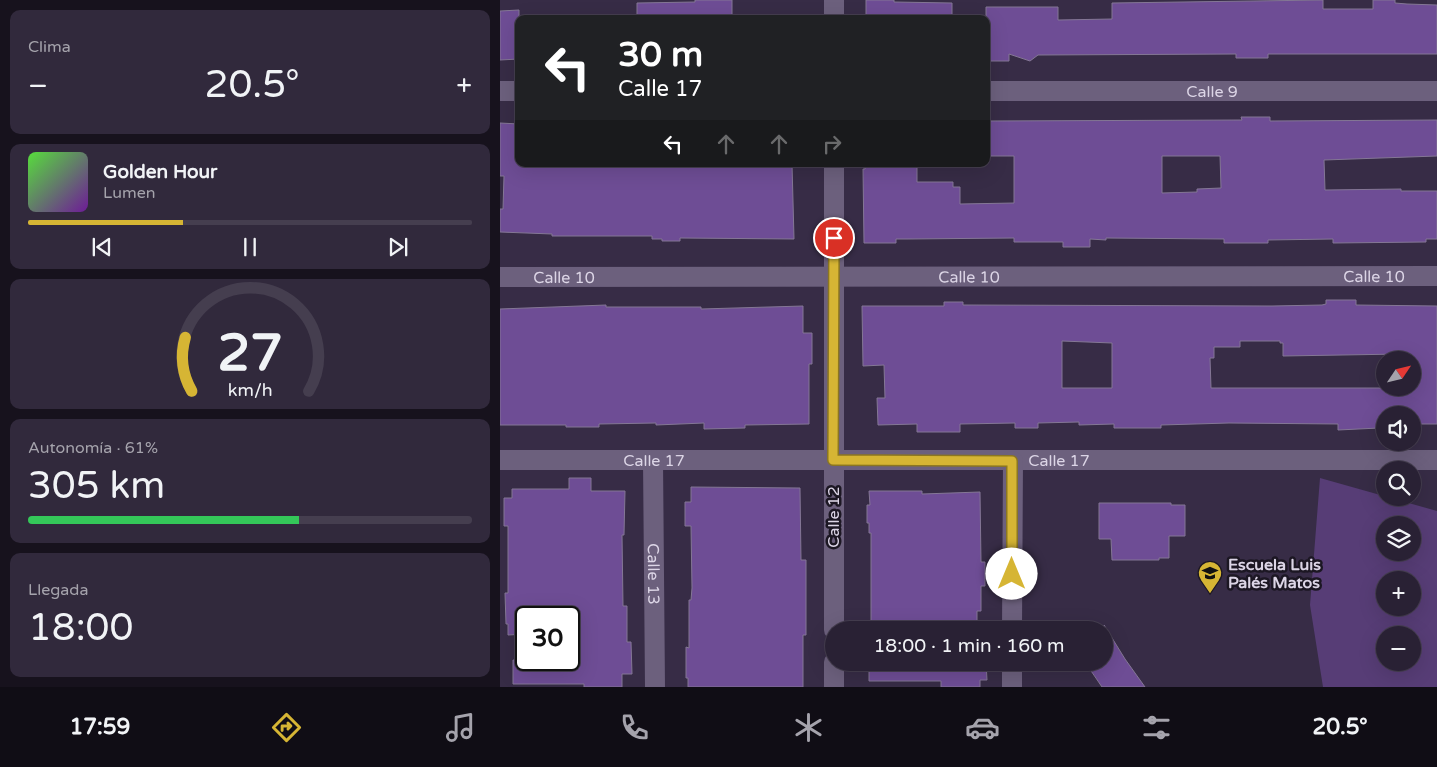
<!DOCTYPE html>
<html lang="es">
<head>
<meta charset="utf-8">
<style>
	:root { --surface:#292134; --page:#31293c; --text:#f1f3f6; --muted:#a5a3ac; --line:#453e4f; --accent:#d6b534 }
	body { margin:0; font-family:"Varela Round",sans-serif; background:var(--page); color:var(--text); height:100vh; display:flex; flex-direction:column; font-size:19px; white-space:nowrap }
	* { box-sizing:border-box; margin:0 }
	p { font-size:16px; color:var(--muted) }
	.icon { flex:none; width:28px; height:28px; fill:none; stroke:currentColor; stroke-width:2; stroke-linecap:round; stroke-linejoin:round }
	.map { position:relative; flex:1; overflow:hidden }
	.drawer { display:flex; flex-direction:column; gap:10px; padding:10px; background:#17121d; width:500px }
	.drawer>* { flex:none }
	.hud { position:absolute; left:15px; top:15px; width:475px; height:152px; border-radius:10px; box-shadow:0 5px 20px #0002,0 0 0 1px var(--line); background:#202124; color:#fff; overflow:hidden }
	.needle { width:32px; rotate:55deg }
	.fabs { position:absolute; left:876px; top:351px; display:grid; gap:10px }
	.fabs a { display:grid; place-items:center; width:45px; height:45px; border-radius:50%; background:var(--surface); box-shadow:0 5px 20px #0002,0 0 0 1px var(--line); font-size:25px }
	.speed { position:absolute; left:15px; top:606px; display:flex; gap:10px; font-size:25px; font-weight:700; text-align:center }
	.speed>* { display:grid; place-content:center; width:65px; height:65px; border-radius:50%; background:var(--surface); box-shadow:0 5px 20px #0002,0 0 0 1px var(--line); line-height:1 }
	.speed .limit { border:2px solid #111; border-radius:8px; background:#fff; color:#111 }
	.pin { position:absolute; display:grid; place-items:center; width:42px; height:42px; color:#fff; margin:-21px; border:2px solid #fff; border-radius:50%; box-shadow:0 1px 5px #0007 }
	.me { position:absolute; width:55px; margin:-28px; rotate:0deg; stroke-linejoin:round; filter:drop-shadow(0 0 4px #0008) }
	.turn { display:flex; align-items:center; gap:18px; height:105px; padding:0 20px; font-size:22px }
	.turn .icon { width:65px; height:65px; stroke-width:2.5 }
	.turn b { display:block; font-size:35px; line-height:42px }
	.lanes { display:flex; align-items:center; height:48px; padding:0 20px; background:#0003; justify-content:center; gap:25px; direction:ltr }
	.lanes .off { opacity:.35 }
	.big { font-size:38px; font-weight:600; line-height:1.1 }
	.drawer .tile { flex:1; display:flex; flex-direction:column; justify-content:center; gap:8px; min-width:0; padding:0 18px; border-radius:10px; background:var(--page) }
	.drawer .dial { align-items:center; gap:0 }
	.dial svg { height:130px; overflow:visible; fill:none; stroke:var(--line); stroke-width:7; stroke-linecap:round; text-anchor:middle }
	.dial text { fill:var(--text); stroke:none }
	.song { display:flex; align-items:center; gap:15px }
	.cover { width:60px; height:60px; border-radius:8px; background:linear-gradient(135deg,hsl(110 70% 55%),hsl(280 70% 35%)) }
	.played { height:5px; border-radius:2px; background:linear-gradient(90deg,var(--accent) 35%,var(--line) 35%) }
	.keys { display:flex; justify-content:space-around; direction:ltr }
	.heat { display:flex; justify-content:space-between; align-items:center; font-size:28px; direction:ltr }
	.charge { height:8px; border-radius:4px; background:linear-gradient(90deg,#34c759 61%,var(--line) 0) }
	.trip { position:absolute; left:325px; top:621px; width:288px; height:50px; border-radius:25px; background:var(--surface); box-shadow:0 5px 20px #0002,0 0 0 1px var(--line); font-weight:600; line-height:50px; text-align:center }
	.tabs { display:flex; height:80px; justify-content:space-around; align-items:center; background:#100d15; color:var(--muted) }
	.tabs .icon { width:35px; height:35px }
	.tabs .on { color:var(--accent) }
	.tabs b { font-size:22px; color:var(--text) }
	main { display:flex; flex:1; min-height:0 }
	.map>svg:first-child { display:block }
	.green { fill:#573d76; fill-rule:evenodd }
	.building { fill:#6e4d95; stroke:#847795; fill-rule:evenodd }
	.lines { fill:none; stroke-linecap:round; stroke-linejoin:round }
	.street { stroke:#6c607d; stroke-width:20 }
	.route-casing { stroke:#8b7622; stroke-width:12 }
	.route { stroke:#d6b534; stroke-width:9 }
	.labels { text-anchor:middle; stroke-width:5; stroke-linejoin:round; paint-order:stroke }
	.street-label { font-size:16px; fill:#dcd5e6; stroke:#1c1723 }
	.poi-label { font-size:16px; font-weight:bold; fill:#dcd5e6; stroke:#1c1723; text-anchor:start }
</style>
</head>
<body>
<main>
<section class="drawer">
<div class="tile"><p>Clima</p>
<div class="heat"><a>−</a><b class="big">20.5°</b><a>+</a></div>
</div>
<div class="tile">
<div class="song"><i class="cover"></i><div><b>Golden Hour</b><p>Lumen</p></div></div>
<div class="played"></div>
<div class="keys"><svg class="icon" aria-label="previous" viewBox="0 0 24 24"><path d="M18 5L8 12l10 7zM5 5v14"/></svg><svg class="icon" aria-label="pause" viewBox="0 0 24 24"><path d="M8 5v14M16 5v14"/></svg><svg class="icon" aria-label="next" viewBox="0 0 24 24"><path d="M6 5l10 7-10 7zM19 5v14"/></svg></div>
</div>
<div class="tile dial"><svg viewBox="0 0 100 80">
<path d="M14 69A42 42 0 1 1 86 69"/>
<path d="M14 69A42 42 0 0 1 10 36" stroke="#d6b534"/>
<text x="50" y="56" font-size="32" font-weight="700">27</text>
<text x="50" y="72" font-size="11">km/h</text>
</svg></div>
<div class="tile"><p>Autonomía · 61%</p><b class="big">305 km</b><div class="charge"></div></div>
<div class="tile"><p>Llegada</p><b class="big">18:00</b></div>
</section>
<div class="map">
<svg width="937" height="687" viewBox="0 0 937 687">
	<rect width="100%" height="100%" fill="#372c46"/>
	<!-- green -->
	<path class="green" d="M 820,478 L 937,511 L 937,687 L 823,687 L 810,605 ZM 885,525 L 912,525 L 912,552 L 885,552 ZM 885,580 L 912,580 L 912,608 L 885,608 ZM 885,635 L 912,635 L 912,662 L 885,662 Z"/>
	<!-- building -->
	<path class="building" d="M 195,0 L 232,0 L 232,19 L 137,19 L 137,3 L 195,2 Z
		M 366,0 L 394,0 L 394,2 L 452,3 L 452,19 L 366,19 Z
		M 823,0 L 823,9 L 873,9 L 873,0 L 895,0 L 895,3 L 907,4 L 937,5 L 937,54 L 768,54 L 768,58 L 736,58 L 736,54 L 538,55 L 530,61 L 509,54 L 509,61 L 486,61 L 486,7 L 558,7 L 558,20 L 612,19 L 612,3 Z
		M 19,10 L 19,59 L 0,60 L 0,11 Z
		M 741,117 L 770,117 L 770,121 L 937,120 L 937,156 L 824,160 L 825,190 L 901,189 L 901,191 L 937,191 L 937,239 L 926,239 L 926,242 L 833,243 L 833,239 L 768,240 L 768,243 L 724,243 L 724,239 L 606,238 L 606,240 L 590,239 L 590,247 L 563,247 L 563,242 L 514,242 L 514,238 L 408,239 L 396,239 L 396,243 L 364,243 L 363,169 L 365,169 L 365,164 L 417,164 L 417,182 L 453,182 L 453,187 L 460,187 L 460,204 L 514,203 L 514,156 L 486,156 L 486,121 L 742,120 ZM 662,156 L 720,156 L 721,188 L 697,189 L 697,192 L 662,193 Z
		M 0,123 L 19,124 L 19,164 L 292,164 L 294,239 L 180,238 L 180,241 L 162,241 L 162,239 L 152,239 L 152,236 L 52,236 L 52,234 L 0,232 L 0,209 L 3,209 L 4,176 L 0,176 Z
		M 826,300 L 856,300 L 856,305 L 937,306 L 937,424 L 912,424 L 912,415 L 885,415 L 885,423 L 880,423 L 879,428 L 838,430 L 838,424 L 729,423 L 661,425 L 661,428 L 614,428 L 614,424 L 579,425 L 579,422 L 538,423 L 538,428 L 515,428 L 515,423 L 460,424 L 460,432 L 417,432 L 417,424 L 378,425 L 377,398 L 385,398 L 384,365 L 363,366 L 362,306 L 444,306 L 444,302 L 463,302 L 463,305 L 772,306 L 822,305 L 826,304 ZM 562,341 L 612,343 L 612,388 L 562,388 ZM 740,341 L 780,341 L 780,343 L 783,343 L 783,356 L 901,354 L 901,360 L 912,360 L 912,388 L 711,388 L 710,358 L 714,358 L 714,347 L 740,347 Z
		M 106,305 L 106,307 L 201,307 L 201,309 L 303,306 L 303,333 L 312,333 L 312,364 L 309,364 L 309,424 L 245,425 L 245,428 L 204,429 L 204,423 L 156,425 L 156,423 L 99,424 L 99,427 L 66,427 L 66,425 L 0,425 L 0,309 Z
		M 69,478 L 91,478 L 91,491 L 125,491 L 124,535 L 122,535 L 123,606 L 127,606 L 127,642 L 131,642 L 132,674 L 122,674 L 122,687 L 84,687 L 84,684 L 13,684 L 13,660 L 74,660 L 74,618 L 26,618 L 26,634 L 8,635 L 8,624 L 6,624 L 5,593 L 8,593 L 8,526 L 4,526 L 4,498 L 12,498 L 12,489 L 69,489 Z
		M 191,487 L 300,488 L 301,560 L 306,560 L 306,635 L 303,635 L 303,687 L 188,687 L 188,678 L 186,678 L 186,647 L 189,648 L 189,600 L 191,600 L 192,588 L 191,526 L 185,526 L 185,502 L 191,502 Z
		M 369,491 L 422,491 L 422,494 L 480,492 L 481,562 L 485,562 L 485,586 L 481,586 L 481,611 L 477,611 L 477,630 L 371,630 L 371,533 L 369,533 L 369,523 L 367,523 L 367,505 L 370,505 Z
		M 599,503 L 671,503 L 671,505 L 685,505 L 685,536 L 669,536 L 669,558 L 659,558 L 659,560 L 612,560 L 611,539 L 599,539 Z
		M 604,625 L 625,659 L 645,687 L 602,687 L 585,662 L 604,662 Z
		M 369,662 L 486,662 L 487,680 L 480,680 L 480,687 L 441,687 L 441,681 L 369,681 Z"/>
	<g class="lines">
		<!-- street -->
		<g class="street">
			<path d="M 334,0 L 334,19"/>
			<path d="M 0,91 L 19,91"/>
			<path id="s1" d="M 486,91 L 937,91"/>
			<path id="s2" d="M 0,277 L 937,276"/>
			<path id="s3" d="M 0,460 L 937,460"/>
			<path id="s4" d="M 153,460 L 155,687"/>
			<path d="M 334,630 L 334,164"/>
			<path d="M 512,630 L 513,461"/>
			<path d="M 334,662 L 334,687"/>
			<path d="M 512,687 L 512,662"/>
		</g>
	</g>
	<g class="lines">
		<!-- route casing -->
		<g class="route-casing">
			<path id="route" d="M 334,238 L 333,460 L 512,461 L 512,574"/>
		</g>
		<!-- route -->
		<use href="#route" class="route"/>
	</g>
	<!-- icons -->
	<defs>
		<g id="school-pin" transform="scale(1.25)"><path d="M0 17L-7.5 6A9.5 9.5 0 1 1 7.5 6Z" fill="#d6b534" stroke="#1c1723"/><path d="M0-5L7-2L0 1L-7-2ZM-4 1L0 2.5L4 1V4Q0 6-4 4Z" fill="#111"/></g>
	</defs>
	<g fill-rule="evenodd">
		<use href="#school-pin" x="710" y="573"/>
	</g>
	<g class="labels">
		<!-- street labels -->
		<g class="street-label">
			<text dy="6" stroke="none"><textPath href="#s1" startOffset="226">Calle 9</textPath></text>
			<text dy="6" stroke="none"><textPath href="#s2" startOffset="64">Calle 10</textPath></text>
			<text dy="6" stroke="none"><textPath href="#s2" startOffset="469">Calle 10</textPath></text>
			<text dy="6" stroke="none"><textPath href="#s2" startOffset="874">Calle 10</textPath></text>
			<text dy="6" stroke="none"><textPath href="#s3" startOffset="154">Calle 17</textPath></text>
			<text dy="6" stroke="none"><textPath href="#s3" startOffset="559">Calle 17</textPath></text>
			<text transform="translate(333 517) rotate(-90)" y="6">Calle 12</text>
			<text dy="6" stroke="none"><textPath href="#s4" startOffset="114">Calle 13</textPath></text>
		</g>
		<!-- poi labels -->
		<g class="poi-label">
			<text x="728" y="570">Escuela Luis<tspan x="728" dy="18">Palés Matos</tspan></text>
		</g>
	</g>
</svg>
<div class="fabs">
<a><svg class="needle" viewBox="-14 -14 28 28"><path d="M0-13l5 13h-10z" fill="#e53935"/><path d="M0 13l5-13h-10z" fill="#a5a3ac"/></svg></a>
<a><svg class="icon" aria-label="sound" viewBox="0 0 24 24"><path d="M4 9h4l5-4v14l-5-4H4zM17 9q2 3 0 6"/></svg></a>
<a><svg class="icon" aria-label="search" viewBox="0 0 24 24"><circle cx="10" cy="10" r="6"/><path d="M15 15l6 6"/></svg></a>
<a><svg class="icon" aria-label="layers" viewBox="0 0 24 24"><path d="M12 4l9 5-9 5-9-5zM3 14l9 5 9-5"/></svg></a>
<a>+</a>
<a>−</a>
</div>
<div class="speed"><div class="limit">30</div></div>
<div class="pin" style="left:334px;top:238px;background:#d93025"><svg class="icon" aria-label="arrive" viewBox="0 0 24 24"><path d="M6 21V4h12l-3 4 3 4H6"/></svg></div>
<svg class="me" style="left:512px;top:574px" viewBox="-20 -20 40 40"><circle r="19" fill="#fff"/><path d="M0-13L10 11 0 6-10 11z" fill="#d6b534"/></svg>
<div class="trip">18:00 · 1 min · 160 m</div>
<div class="hud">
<div class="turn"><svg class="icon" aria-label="left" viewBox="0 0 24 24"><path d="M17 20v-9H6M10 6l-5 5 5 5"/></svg><div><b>30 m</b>Calle 17</div></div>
<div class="lanes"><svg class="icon" aria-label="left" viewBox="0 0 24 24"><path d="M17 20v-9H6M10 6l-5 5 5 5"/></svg><svg class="icon off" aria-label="ahead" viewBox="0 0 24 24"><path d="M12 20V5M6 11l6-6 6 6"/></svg><svg class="icon off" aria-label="ahead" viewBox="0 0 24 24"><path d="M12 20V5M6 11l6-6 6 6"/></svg><svg class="icon off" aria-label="right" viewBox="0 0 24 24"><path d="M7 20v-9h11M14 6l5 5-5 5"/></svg></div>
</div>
</div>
</main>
<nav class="tabs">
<b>17:59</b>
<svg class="icon on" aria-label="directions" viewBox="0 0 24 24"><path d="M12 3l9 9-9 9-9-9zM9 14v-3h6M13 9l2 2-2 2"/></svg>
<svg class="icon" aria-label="music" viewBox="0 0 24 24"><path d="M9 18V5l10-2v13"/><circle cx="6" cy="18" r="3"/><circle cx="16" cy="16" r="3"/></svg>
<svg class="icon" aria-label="phone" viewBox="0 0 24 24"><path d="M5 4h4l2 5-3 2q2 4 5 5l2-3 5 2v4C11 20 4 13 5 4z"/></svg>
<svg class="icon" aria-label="climate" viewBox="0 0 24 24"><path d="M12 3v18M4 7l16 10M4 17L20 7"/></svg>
<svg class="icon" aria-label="car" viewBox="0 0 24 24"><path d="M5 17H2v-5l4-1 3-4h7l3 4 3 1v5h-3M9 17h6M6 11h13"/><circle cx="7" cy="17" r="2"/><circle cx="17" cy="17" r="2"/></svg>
<svg class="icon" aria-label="filters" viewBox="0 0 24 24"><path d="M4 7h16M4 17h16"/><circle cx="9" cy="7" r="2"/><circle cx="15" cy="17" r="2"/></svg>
<b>20.5°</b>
</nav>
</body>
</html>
